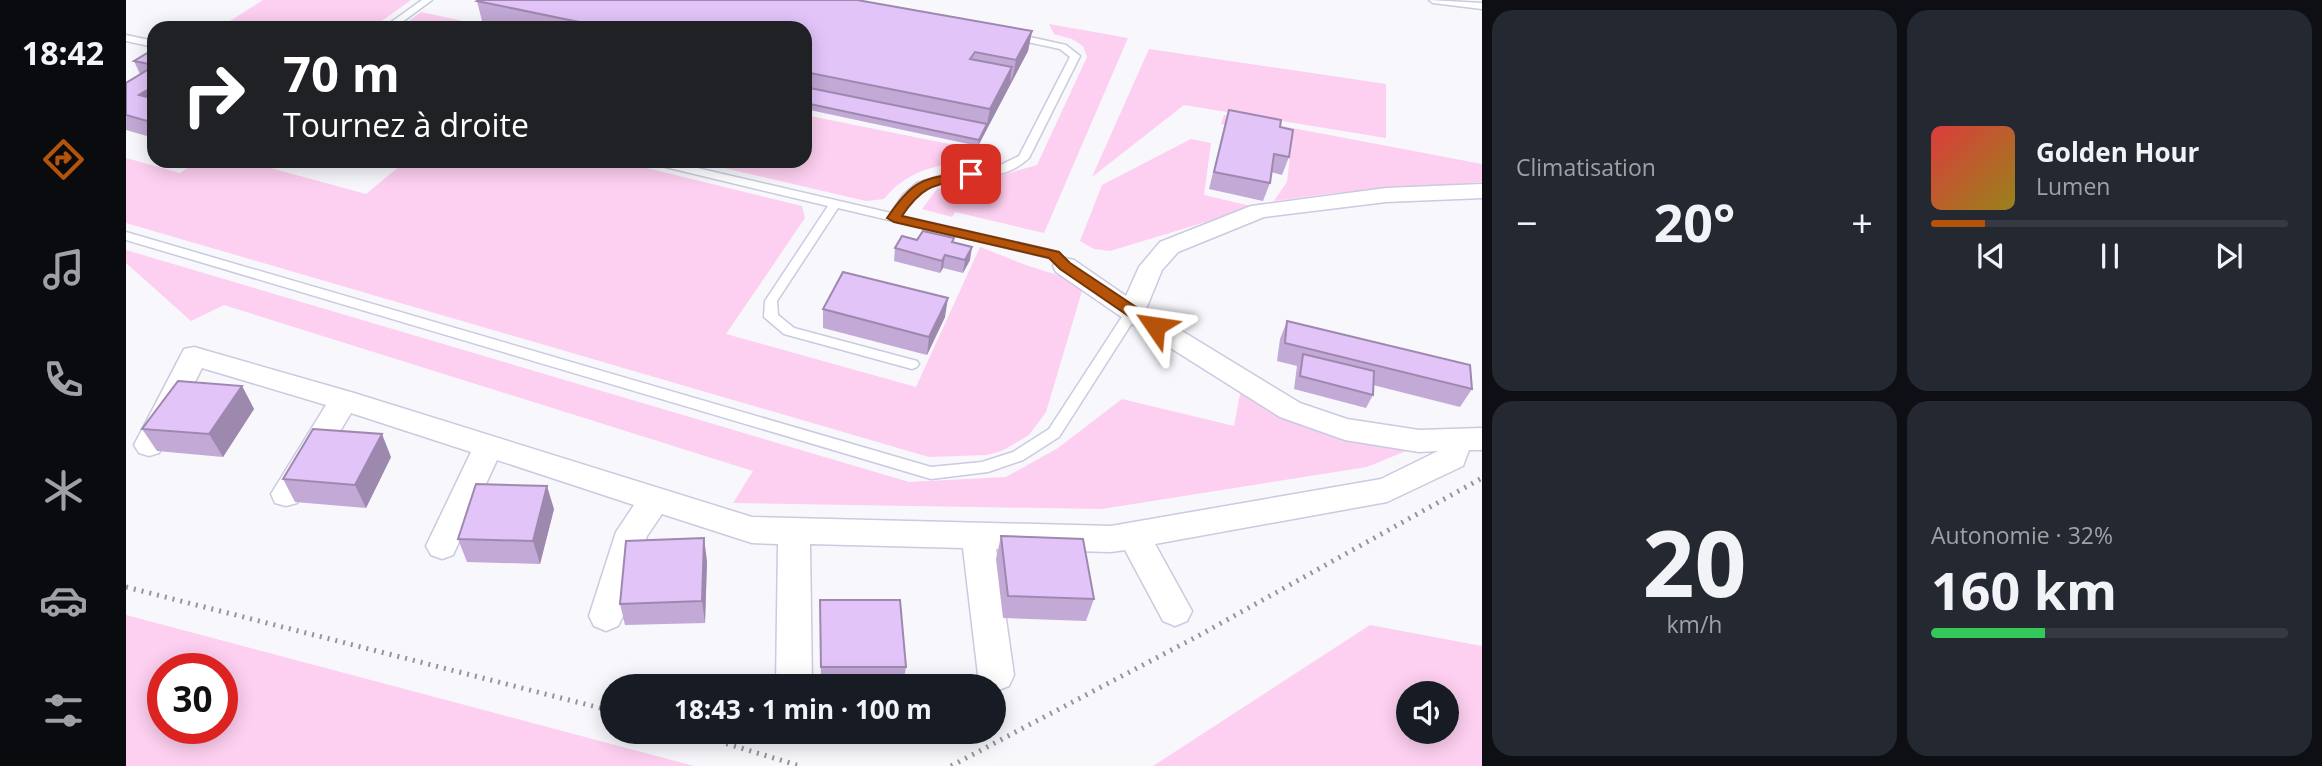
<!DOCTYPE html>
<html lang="fr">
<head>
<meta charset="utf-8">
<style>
	:root { --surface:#171b24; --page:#242831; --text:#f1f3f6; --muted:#9ea1a6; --line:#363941; --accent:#b45309 }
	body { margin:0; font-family:"Open Sans",sans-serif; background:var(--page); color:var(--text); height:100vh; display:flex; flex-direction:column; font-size:26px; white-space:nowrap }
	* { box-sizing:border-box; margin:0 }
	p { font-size:23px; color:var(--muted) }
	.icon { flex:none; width:38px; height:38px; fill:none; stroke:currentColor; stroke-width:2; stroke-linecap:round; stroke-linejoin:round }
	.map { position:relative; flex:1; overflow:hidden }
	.drawer { display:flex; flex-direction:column; gap:10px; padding:10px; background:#0d0f14; width:840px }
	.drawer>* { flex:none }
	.hud { position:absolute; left:21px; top:21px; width:665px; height:147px; border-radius:21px; box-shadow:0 4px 18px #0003; background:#202124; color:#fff; overflow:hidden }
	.controls { position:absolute; left:1270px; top:681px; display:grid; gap:14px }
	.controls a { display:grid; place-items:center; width:63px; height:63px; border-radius:50%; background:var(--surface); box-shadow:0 4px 18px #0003; font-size:35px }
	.speed { position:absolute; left:21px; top:653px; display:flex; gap:14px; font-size:35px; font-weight:700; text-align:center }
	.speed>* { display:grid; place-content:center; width:91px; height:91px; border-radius:50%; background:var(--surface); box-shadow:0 4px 18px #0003; line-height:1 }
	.speed .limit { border:10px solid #d22; background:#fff; color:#111 }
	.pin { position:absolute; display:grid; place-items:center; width:60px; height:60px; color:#fff; margin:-30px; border-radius:14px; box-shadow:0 4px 10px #0006 }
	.me { position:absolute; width:77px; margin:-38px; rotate:302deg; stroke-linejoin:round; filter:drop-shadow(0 0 5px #0008) }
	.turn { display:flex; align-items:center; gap:24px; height:147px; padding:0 21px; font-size:32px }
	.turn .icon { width:91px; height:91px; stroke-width:2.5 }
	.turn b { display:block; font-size:49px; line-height:60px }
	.big { font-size:52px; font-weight:700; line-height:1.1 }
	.drawer .widget { flex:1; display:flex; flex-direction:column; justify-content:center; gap:10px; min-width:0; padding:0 24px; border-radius:21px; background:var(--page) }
	.drawer .dial { align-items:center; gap:0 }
	.dial b { font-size:91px; line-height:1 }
	.song { display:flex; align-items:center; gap:21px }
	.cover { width:84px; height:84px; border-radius:10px; background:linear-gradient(135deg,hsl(0 70% 55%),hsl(50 70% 35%)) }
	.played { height:7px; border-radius:4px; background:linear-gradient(90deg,var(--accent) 15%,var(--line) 15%) }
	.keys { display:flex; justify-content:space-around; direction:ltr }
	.heat { display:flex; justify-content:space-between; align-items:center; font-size:38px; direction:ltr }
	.charge { height:10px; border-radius:5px; background:linear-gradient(90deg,#34c759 32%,var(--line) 0) }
	.drawer .tiles { flex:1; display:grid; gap:10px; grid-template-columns:repeat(2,1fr) }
	.trip { position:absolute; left:474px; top:674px; width:406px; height:70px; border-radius:35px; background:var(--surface); box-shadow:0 4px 18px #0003; font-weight:700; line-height:70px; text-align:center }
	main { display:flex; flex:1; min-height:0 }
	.tab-bar { display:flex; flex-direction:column; width:126px; justify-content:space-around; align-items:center; background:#090b0e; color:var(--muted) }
	.tab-bar .icon { width:49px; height:49px }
	.tab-bar .current { color:var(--accent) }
	.tab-bar b { font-size:32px; color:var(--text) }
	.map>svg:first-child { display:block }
	.green { fill:#fdcff0; fill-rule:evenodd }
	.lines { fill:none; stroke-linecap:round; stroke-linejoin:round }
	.service-casing { stroke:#cacae1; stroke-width:3 }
	.minor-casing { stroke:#cacae1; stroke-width:3 }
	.path { stroke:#94949b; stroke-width:5; stroke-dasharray:2 6; stroke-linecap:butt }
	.service { fill:#fff; fill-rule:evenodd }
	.minor { fill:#fff; fill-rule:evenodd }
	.wall { fill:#c2a9d6 }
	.shaded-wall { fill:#9e89ae }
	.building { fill:#e2c4f9; stroke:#9e89ae; stroke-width:2 }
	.route { fill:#b45309; stroke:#753606; stroke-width:2 }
</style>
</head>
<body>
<main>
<nav class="tab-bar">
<b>18:42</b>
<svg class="icon current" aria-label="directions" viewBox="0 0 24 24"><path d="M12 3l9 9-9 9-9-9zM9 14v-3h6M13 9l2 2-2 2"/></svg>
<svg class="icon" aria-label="music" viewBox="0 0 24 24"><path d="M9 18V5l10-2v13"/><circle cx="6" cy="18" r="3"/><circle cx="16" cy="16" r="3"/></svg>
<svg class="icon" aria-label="phone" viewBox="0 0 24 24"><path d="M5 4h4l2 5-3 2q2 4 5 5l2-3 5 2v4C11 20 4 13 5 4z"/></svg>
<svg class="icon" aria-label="climate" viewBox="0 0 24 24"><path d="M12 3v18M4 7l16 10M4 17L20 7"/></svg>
<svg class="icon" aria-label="car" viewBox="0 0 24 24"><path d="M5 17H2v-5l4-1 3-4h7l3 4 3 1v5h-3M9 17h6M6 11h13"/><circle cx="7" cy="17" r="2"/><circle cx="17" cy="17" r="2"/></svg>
<svg class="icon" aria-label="filters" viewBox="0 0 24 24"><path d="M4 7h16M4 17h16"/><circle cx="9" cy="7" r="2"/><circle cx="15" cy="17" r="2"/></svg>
</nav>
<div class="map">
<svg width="1356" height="766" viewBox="0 0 1356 766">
	<rect width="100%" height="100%" fill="#f7f7fc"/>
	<!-- green -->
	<path class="green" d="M 137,0 L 285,0 L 246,28 L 93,28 Z
		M 295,12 L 369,28 L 274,28 Z
		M 923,24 L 1002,38 L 918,233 L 829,212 L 826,217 L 796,209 L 811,189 L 862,179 L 911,165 L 961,57 L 957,46 L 946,39 L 928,34 Z
		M 1023,49 L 1260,84 L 1260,138 L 1058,105 L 966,177 Z
		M 679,115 L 858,151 L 874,158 C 831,163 787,162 758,199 L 740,201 L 568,161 L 679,161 Z
		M 1098,115 L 1356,164 L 1356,182 L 1209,193 L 1148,201 L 1161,182 L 1166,139 L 1095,124 Z
		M 1065,139 L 1085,143 L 1078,195 L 1129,207 L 984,251 L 968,249 L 954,241 L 976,185 Z
		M 0,158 L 54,173 L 72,161 L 119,161 L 240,194 L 280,161 L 492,161 L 676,206 L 679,218 L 600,334 L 790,387 L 854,247 C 873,254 893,263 912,269 C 930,275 944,275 956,291 L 920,412 L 903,435 L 876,451 L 861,455 L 803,457 L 0,223 Z
		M 0,250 L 783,482 L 880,477 L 932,448 L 996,399 L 1108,426 L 1115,389 L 1292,446 L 1241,467 L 976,509 L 607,503 L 627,471 L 98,305 L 65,321 L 0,263 Z
		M 0,615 L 568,766 L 0,766 ZM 37,668 L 96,668 L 96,728 L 37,728 Z
		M 1244,625 L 1356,646 L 1356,766 L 1027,766 ZM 1283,693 L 1321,693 L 1321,732 L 1283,732 Z"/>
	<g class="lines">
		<!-- service casing -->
		<g class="service-casing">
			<path id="service" d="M 296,0 L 306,0 L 268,28 L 257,28 Z
				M 1303,0 L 1356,3 L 1356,9 L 1307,3 Z
				M 886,33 L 940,45 L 954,56 L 903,158 C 863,196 811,155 775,216 L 932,252 L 945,266 L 943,269 L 935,269 L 924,258 L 712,208 L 651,301 L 652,315 L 668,328 L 791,361 L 793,364 L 791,367 L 786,369 L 658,334 L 638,317 L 639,301 L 702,206 L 527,164 L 521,161 L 541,161 L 765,213 L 777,195 L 791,183 L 824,173 L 868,168 L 893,156 L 944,57 L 934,49 L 883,38 L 881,36 Z
				M 0,35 L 28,41 L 28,47 L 0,41 Z
				M 0,232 L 805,467 L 856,462 L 887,452 L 923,429 L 1001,309 L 1011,309 L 1013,312 L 933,437 L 897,460 L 862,472 L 805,479 L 0,240 Z"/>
		</g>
		<!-- minor casing -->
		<g class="minor-casing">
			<path id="minor" d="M 1356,184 L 1356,198 L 1260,202 L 1138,217 L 1052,252 L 1036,270 L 1020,309 L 1174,403 L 1221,419 L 1293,430 L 1356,428 L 1356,450 L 1343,450 L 1337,466 L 1261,502 L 1029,544 L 1066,611 L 1061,621 L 1049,626 L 1037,621 L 999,550 L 985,552 L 870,549 L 888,675 L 883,686 L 870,691 L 868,686 L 857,686 L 852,675 L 837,548 L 684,544 L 686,686 L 650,686 L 652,544 L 626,543 L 536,514 L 521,536 L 497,616 L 492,626 L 480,631 L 468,626 L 463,616 L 490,532 L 508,505 L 371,460 L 327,555 L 316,559 L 305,555 L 300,546 L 345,452 L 225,413 L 171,503 L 160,506 L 149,503 L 145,494 L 200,405 L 76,368 L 33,453 L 23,456 L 13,453 L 8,445 L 58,349 L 68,347 L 228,393 L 626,517 L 985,526 L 1255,479 L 1312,451 L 1293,452 L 1219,440 L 1154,417 L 997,318 L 930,272 L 927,266 L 930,260 L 939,258 L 948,260 L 1000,296 L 1013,267 L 1034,242 L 1125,206 L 1260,188 Z"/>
		</g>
		<!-- path -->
		<path class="path" d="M 0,587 L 486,711
			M 562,732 L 674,766
			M 825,766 L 1072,636 L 1356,478"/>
		<!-- service -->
		<use href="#service" class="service"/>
		<!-- minor -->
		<use href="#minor" class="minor"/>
	</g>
	<!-- wall -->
	<path class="wall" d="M 353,0 L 731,0 L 906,31 L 902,51 L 852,146 L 679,109 L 679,28 L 388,28 L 356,21 L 351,1 Z
		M 28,49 L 28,138 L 0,130 L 0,83 L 14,74 L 8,61 Z
		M 1103,110 L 1154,127 L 1163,157 L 1156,175 L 1145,172 L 1144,183 L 1137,201 L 1083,189 L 1098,127 Z
		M 828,238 L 828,242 L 844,260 L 837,273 L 817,268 L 814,273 L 768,261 L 769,248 L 791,240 Z
		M 697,309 L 819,317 L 801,355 L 697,328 Z
		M 1161,321 L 1346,389 L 1334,407 L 1247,385 L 1247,395 L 1240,408 L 1168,389 L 1171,366 L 1151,361 L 1154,339 Z
		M 116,386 L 128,409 L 97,457 L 31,451 L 16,429 Z
		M 265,457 L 240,508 L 169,502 L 157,479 Z
		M 428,509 L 414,564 L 341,562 L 332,539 Z
		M 875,536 L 968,599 L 960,621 L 877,618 L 870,559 Z
		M 581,561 L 579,623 L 499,625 L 494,604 Z
		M 694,600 L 780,667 L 777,686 L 695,686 Z"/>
	<!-- shaded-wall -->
	<path class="shaded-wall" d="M 906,31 L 902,51 L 852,146 L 853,140 L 861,124 L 864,109 L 886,67 L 884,82 L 887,75 L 890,60 Z
		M 28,86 L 28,108 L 13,95 Z
		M 846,247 L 844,260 L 837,273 L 839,260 Z
		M 819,255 L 817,268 L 814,273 L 816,261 Z
		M 822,298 L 819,317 L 801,355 L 803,337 Z
		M 116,386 L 128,409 L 97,457 L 83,434 Z
		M 256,434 L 265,457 L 240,508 L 229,485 Z
		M 421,486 L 428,509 L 414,564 L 407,541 Z
		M 578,538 L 581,561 L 579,623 L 576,601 Z"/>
	<!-- building -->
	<path class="building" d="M 353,0 L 731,0 L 906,31 L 890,60 L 849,52 L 844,59 L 886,67 L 864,109 L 679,72 L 679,28 L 482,28 L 351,1 Z
		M 28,49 L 28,65 L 8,61 Z
		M 28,66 L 28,86 L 13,95 L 28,99 L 28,123 L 0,115 L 0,83 Z
		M 679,87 L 861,124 L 853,140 L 679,103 Z
		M 1103,110 L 1155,120 L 1154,127 L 1167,130 L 1163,157 L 1148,154 L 1144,183 L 1088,172 Z
		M 797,231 L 828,238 L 826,242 L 846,247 L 839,260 L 819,255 L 816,261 L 769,248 L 776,236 L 791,240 Z
		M 717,272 L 822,298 L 803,337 L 697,309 Z
		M 1161,321 L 1344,365 L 1346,389 L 1159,343 Z
		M 1177,354 L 1248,371 L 1247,395 L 1174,376 Z
		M 52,381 L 116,386 L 83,434 L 16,429 Z
		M 187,429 L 256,434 L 229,485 L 157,479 Z
		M 350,484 L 421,486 L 407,541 L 332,539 Z
		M 875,536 L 957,539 L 968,599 L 882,596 Z
		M 578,538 L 576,601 L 494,604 L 500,541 Z
		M 694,600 L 774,600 L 780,667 L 695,667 Z"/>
	<!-- route -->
	<path class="route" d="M 845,170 L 852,174 L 850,176 C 813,185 799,181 776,216 L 933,252 L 944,263 L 1034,323 L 1036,326 L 1034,330 L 1023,330 L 934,269 L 923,258 L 768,222 L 761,218 C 790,175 798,180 845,170 Z"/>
</svg>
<div class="controls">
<a><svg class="icon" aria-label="sound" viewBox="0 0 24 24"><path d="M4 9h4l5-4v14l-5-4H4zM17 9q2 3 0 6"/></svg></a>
</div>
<div class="speed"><div class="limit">30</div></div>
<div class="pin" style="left:845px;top:174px;background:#d93025"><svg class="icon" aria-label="arrive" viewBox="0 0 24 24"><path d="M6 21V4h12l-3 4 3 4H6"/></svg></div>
<svg class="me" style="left:1029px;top:326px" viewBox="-20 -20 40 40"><path d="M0-17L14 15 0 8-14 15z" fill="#b45309" stroke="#fff" stroke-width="4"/></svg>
<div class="trip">18:43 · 1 min · 100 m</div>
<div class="hud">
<div class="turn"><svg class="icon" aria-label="right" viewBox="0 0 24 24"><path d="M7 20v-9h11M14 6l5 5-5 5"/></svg><div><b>70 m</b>Tournez à droite</div></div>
</div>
</div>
<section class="drawer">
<div class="tiles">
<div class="widget"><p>Climatisation</p>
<div class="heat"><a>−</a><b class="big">20°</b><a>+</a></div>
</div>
<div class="widget">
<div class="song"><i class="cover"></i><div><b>Golden Hour</b><p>Lumen</p></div></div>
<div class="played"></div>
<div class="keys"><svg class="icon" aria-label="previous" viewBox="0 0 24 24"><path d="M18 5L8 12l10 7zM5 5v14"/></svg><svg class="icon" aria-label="pause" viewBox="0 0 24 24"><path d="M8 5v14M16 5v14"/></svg><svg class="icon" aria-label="next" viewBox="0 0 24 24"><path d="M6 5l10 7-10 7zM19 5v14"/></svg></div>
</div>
<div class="widget dial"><b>20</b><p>km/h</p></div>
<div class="widget"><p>Autonomie · 32%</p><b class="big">160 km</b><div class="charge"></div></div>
</div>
</section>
</main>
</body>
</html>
